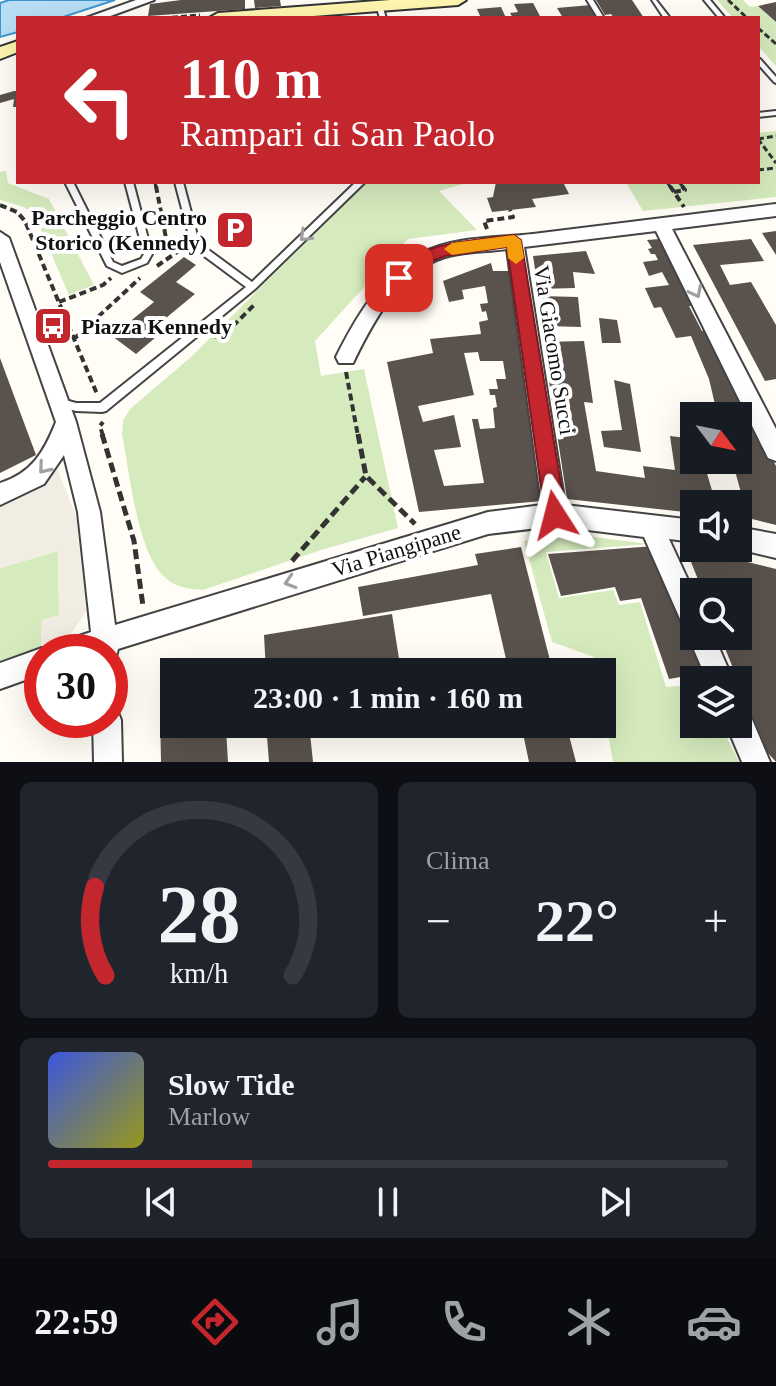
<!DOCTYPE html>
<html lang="it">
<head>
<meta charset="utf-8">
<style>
	:root { --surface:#171b24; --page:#20242c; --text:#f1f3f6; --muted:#9ea1a6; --line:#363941; --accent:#c4262e }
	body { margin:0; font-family:Georgia,serif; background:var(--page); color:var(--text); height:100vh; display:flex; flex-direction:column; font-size:30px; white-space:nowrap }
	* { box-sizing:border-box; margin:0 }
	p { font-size:26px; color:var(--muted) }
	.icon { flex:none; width:44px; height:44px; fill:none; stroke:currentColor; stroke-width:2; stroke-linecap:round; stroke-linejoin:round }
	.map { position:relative; height:762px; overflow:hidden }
	.panel { display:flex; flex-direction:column; gap:20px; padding:20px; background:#0d0f14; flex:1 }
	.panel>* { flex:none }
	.hud { position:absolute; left:16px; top:16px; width:744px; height:168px; border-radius:0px; box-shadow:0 8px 32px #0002; background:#c4262e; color:#fff; overflow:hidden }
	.needle { width:52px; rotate:122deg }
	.controls { position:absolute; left:680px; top:402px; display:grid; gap:16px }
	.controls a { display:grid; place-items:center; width:72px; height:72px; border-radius:0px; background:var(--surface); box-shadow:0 8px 32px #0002; font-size:40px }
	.speed { position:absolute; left:24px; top:634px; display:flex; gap:16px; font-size:40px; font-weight:700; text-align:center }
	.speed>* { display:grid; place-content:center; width:104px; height:104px; border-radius:50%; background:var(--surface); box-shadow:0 8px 32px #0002; line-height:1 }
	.speed .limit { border:12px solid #d22; background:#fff; color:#111 }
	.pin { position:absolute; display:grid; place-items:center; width:68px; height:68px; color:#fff; margin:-34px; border-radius:16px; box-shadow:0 4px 12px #0006 }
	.me { position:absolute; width:88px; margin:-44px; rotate:351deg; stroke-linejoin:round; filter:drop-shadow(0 0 6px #0008) }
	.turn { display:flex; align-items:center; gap:28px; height:168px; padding:0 32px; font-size:36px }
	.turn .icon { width:104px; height:104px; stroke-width:2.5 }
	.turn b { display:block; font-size:56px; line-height:68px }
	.big { font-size:60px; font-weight:700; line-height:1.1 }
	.panel .tile { flex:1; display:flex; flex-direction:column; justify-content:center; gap:12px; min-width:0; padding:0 28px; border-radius:12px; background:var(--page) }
	.panel .dial { align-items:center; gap:0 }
	.dial svg { height:208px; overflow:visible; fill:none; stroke:var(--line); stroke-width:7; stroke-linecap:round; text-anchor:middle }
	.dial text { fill:var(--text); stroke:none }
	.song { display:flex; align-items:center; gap:24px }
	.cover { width:96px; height:96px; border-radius:12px; background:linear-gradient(135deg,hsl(230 70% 55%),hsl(60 70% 35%)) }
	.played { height:8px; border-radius:4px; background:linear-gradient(90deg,var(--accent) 30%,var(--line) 30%) }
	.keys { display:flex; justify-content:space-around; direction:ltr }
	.heat { display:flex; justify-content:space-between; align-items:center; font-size:44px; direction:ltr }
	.panel .tiles { flex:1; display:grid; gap:20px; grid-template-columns:1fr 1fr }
	.tile:last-child { grid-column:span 2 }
	.trip { position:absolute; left:160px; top:658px; width:456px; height:80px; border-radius:0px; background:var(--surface); box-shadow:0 8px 32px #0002; font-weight:700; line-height:80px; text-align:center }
	.tabs { display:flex; height:128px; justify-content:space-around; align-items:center; background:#090b0e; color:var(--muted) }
	.tabs .icon { width:56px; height:56px }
	.tabs .current { color:var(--accent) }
	.tabs b { font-size:36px; color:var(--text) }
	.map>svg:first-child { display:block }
	.green { fill:#d5ebbd }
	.plaza { fill:#f1ede2 }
	.water { fill:#b9e0f7; stroke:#3f96cf; stroke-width:2 }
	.building { fill:#5a524d; fill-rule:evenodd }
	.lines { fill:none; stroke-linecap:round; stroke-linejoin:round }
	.service-casing { stroke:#444; stroke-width:4 }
	.minor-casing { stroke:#444; stroke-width:4 }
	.secondary-casing { stroke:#333; stroke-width:4 }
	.path-far2 { stroke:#333; stroke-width:3; stroke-dasharray:6 3; stroke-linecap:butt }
	.path-far1 { stroke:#333; stroke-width:4; stroke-dasharray:7 4; stroke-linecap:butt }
	.path { stroke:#333; stroke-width:5; stroke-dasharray:10 5; stroke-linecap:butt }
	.service { fill:#fff; fill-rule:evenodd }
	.minor { fill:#fff; fill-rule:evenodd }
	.secondary { fill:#fff6b0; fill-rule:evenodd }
	.oneway { stroke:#a0a0a0 }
	.route { fill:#c4262e; stroke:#7f191e; stroke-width:2 }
	.slow { fill:#f59e0b }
	.labels { text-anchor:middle; stroke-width:8; stroke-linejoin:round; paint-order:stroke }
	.poi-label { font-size:22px; font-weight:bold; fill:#111; stroke:#fff; text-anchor:end }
	.street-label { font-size:22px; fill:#111; stroke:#fff }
</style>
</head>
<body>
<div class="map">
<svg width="776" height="762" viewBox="0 0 776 762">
	<rect width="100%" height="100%" fill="#fffdf5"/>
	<!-- green -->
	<path class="green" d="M 717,0 L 743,0 L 750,7 L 758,6 L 776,22 L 776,66 L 758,46 L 758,18 L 733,18 Z
		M 776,131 L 776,197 L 643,211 L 626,182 L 758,182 L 758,133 Z
		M 6,171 L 8,183 L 49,199 L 94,285 L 69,295 L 35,216 L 24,207 L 0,200 L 0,172 Z
		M 366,182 L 470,182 L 439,191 L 477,230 L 408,239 L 315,341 L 321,376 L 364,369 L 398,528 L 321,550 L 203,590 C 191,589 178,588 168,580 C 137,558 130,472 122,435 L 123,421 L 130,409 L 192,356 Z
		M 562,533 L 649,544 L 546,552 L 559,598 L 613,590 L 619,605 L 640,602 L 666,687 L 694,685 L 694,724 L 720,724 L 739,762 L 613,762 L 602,701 L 602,672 L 597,672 L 594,657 L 552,642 L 524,541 Z
		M 58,551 L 59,616 L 42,621 L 41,647 L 0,661 L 0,568 Z"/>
	<!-- plaza -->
	<path class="plaza" d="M 57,468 L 76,516 L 86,612 L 70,635 L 41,647 L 42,620 L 59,615 L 58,551 L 0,568 L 0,498 L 42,482 Z"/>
	<!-- water -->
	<path class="water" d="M 9,0 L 115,0 L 60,18 L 18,18 L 18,32 L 0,37 L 0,3 Z"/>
	<!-- building -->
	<path class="building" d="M 181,0 L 245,0 L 245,9 L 148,16 L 150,4 Z
		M 254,0 L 280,0 L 281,6 L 255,8 Z
		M 596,0 L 632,0 L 644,18 L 614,18 L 611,14 L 605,15 Z
		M 776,2 L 776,22 L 758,6 Z
		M 533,3 L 541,18 L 513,18 L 510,13 L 518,12 L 514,4 Z
		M 591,5 L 599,18 L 563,18 L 557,8 Z
		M 501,7 L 506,18 L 481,18 L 477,9 Z
		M 14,91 L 18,91 L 18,107 L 13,107 L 14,99 L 0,103 L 0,95 Z
		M 496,182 L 563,182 L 569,194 L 532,199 L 536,207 L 492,212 L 487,198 L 493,197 Z
		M 776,231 L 776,255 L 762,233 Z
		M 660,239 L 695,306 L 689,306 L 702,331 L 706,330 L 776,466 L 776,525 L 748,518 L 732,460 L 738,460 L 738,416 L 719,416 L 717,413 L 709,379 L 691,336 L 676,338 L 661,307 L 654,308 L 645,288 L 669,285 L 662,272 L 649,276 L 643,262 L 658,260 L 655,254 L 651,254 L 648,249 L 652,248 L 647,240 Z
		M 751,239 L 764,261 L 720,265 L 730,285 L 751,282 L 776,325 L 776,379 L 765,381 L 693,245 Z
		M 586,251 L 595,274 L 573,272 L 575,288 L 538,289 L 533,256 Z
		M 184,257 L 196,265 L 176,282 L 195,294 L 149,332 L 156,337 L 136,354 L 112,336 L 154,302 L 140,292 Z
		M 491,263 L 493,271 L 511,271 L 542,501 L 419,512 L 387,362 L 433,353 L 430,339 L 481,334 L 479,322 L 488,320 L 486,311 L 482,312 L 480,304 L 488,303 L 485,286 L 462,290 L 464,299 L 449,302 L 443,281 ZM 478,352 L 480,361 L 503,361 L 506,379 L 496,379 L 498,389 L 489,389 L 490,395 L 495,395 L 497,407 L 493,408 L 495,428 L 480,429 L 478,419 L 472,419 L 484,483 L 444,486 L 434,450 L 461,447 L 454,415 L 423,422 L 418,406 L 474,395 L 464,353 Z
		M 540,296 L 578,297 L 581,327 L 546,326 Z
		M 599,318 L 617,320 L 621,343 L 602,343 Z
		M 584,341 L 593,403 L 584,402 L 596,471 L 645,478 L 643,466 L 675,470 L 670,436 L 694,439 L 694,460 L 703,460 L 716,504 L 694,504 L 694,513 L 567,499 L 543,342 Z
		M 0,358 L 36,455 L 0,473 Z
		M 614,380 L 630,384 L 641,452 L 604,447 L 601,431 L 622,430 Z
		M 655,546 L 703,673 L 669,679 L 641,598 L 620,601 L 615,587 L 561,596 L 548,554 Z
		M 521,547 L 553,672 L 509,672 L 491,594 L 363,616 L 358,587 L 478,565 L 475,554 Z
		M 685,547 L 776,569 L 776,762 L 767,752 L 720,636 L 738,636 L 738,592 L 703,592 Z
		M 392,614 L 400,665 L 354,672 L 266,672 L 264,635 Z
		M 174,709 L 174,724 L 241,724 L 226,729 L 228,762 L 161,762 L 160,712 Z
		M 266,724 L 309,724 L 313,762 L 269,762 Z
		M 521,724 L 566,724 L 576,762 L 529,762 Z"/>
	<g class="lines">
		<!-- service casing -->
		<g class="service-casing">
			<path id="service" d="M 587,0 L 593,0 L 604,18 L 598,18 Z
				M 652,0 L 656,0 L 670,18 L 664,18 Z
				M 704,0 L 710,0 L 725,18 L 719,18 Z
				M 379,3 L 382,5 L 386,18 L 380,18 L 376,5 Z
				M 758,58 L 760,59 L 776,77 L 776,83 L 774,82 L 758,64 Z
				M 776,111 L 776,115 L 758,117 L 758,113 Z
				M 65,182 L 73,182 L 113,262 L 122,266 L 141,259 L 144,254 L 125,182 L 133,182 L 152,254 L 147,263 L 122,273 L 107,266 Z
				M 175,182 L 183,182 L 199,243 L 252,282 L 356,182 L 365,182 L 255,289 L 106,411 L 102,412 L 76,411 L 54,405 L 53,402 L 54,399 L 58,398 L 76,403 L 100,403 L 246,287 L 192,247 Z"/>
		</g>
		<!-- minor casing -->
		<g class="minor-casing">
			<path id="minor" d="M 136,0 L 154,0 L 105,18 L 86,18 Z
				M 776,204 L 776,216 L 672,229 L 776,429 L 776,461 L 768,458 L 656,231 L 524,247 L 565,505 L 694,520 L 694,542 L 669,539 L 694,593 L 694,636 L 714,636 L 733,680 L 707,680 L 688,636 L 690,632 L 685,630 L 644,537 L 555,526 L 488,534 L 118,649 L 115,661 L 110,663 L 110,652 L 55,652 L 59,643 L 91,632 L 78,512 L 64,455 L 44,484 L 0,505 L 0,483 C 32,473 44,452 56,422 L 0,262 L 0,232 L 9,238 L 76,422 L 100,512 L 115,625 L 488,512 L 542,505 L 507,249 C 487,252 464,251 445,257 C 399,271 372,324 353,363 L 339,363 L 336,357 C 356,317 380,276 420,254 C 453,236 498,238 533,234 C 614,224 695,214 776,204 Z
				M 738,527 L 776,534 L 776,558 L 734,548 L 738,548 Z
				M 42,648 L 51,652 L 42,652 L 42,674 L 0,689 L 0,663 Z
				M 738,706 L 748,710 L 770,762 L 742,762 L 726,724 L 738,724 Z
				M 110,708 L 117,710 L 121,720 L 122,762 L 94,762 L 93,720 L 110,720 Z"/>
		</g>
		<!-- secondary casing -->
		<g class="secondary-casing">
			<path id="secondary" d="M 390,0 L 466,0 L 458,5 L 287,18 L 209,18 L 218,13 Z
				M 18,41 L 18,52 L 0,59 L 0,47 Z"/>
		</g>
		<!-- path-far2 -->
		<path class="path-far2" d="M 728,0 L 747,18
			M 163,18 L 200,15
			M 758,28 L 776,44
			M 758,139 L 776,163
			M 758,139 L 776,136
			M 758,170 L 776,168
			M 155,182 L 156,188
			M 667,182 L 671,188
			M 679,182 L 684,188"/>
		<!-- path-far1 -->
		<path class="path-far1" d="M 156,186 L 166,238 L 180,247
			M 670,186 L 684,207
			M 674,192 L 685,190 L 682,186
			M 0,205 L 17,212 L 25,221 L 97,394
			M 487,229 L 484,221 L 513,217 L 510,210
			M 157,266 L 183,248
			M 59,302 L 103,285 L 111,278
			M 214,337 L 230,329 L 254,305
			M 74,339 L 140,278
			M 346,372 L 358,436
			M 103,436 L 100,426 L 103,422"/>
		<!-- path -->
		<path class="path" d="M 102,434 L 134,541 L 143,606
			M 358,434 L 366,476 L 415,524
			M 292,561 L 365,477"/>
		<!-- service -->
		<use href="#service" class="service"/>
		<!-- minor -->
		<use href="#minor" class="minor"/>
		<!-- secondary -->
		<use href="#secondary" class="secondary"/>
	</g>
	<!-- one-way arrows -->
	<defs><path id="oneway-chevron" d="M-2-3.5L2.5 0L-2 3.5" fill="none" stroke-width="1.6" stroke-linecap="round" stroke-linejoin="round" transform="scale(2)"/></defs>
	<g class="oneway">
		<use href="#oneway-chevron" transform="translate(305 236) rotate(136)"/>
		<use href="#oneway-chevron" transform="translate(696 292) rotate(63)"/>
		<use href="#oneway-chevron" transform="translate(44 468) rotate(130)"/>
		<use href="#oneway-chevron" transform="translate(290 582) rotate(163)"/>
	</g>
	<!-- route -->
	<path class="route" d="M 514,235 L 521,240 L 566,515 L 563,522 L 555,525 L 548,522 L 545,515 L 507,247 L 445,256 L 430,262 L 399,285 L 391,278 C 417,240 472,241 514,235 Z"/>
	<!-- slow -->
	<path class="slow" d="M 514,235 L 521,240 L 524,258 L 516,264 L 508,258 L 507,247 L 452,255 L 444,249 L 452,243 Z"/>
	<!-- icons -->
	<defs>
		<g id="parking-square" transform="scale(2)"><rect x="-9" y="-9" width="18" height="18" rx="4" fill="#c4262e" stroke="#fff"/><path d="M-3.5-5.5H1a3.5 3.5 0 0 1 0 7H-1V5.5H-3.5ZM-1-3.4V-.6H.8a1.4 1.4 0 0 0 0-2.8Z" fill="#fff"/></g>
		<g id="bus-square" transform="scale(2)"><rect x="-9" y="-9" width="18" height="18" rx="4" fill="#c4262e" stroke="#fff"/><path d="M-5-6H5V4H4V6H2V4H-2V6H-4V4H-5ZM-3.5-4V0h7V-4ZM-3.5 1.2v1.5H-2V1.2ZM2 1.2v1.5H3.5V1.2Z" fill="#fff"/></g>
	</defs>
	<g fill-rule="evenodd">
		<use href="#parking-square" x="235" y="230"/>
		<use href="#bus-square" x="53" y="326"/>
	</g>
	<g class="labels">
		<!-- poi labels -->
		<g class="poi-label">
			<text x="207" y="225">Parcheggio Centro<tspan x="207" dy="25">Storico (Kennedy)</tspan></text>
			<text x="81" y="334" text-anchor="start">Piazza Kennedy</text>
		</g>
		<!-- street labels -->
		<g class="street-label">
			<text transform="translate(555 350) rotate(81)" y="8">Via Giacomo Succi</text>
			<text transform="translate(396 550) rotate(-17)" y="8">Via Piangipane</text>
		</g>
	</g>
</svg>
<div class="controls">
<a><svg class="needle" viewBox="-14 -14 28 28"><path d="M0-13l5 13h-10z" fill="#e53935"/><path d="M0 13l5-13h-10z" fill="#9ea1a6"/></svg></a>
<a><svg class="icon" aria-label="sound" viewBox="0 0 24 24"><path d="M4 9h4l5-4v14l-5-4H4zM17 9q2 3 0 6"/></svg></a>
<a><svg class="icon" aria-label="search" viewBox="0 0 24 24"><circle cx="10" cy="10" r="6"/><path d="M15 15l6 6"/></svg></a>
<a><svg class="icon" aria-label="layers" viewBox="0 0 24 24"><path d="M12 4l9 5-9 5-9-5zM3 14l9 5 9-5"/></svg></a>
</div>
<div class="speed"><div class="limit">30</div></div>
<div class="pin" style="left:399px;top:278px;background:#d93025"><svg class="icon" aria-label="arrive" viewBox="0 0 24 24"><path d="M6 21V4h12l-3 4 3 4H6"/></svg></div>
<svg class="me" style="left:555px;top:515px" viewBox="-20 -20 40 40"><path d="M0-17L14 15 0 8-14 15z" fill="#c4262e" stroke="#fff" stroke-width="4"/></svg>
<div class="trip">23:00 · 1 min · 160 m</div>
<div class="hud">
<div class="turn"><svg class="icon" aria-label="left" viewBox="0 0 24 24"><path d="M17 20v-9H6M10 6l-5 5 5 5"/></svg><div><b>110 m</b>Rampari di San Paolo</div></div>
</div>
</div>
<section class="panel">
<div class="tiles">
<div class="tile dial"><svg viewBox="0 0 100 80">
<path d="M14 69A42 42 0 1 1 86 69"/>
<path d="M14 69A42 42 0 0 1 10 35" stroke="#c4262e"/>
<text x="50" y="56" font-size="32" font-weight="700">28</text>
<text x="50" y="72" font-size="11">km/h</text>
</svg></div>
<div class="tile"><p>Clima</p>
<div class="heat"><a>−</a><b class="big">22°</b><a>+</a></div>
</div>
<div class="tile">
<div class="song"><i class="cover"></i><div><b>Slow Tide</b><p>Marlow</p></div></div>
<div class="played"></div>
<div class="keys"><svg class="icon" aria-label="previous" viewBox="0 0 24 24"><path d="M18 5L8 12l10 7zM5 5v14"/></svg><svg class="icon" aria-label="pause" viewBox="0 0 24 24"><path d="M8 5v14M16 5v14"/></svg><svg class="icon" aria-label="next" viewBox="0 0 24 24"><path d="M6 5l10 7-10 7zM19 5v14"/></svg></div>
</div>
</div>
</section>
<nav class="tabs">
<b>22:59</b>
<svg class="icon current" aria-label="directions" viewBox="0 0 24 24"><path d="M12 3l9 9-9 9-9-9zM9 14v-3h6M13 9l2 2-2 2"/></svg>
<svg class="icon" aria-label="music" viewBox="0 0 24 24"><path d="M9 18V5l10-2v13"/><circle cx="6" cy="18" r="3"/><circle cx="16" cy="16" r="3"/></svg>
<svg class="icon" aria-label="phone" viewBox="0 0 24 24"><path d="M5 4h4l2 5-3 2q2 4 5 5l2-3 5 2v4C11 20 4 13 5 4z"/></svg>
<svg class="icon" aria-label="climate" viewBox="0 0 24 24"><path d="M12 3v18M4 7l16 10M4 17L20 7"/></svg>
<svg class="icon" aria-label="car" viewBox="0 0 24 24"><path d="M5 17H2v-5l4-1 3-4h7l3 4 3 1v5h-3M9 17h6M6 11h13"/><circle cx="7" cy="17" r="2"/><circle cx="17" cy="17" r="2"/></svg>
</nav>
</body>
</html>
